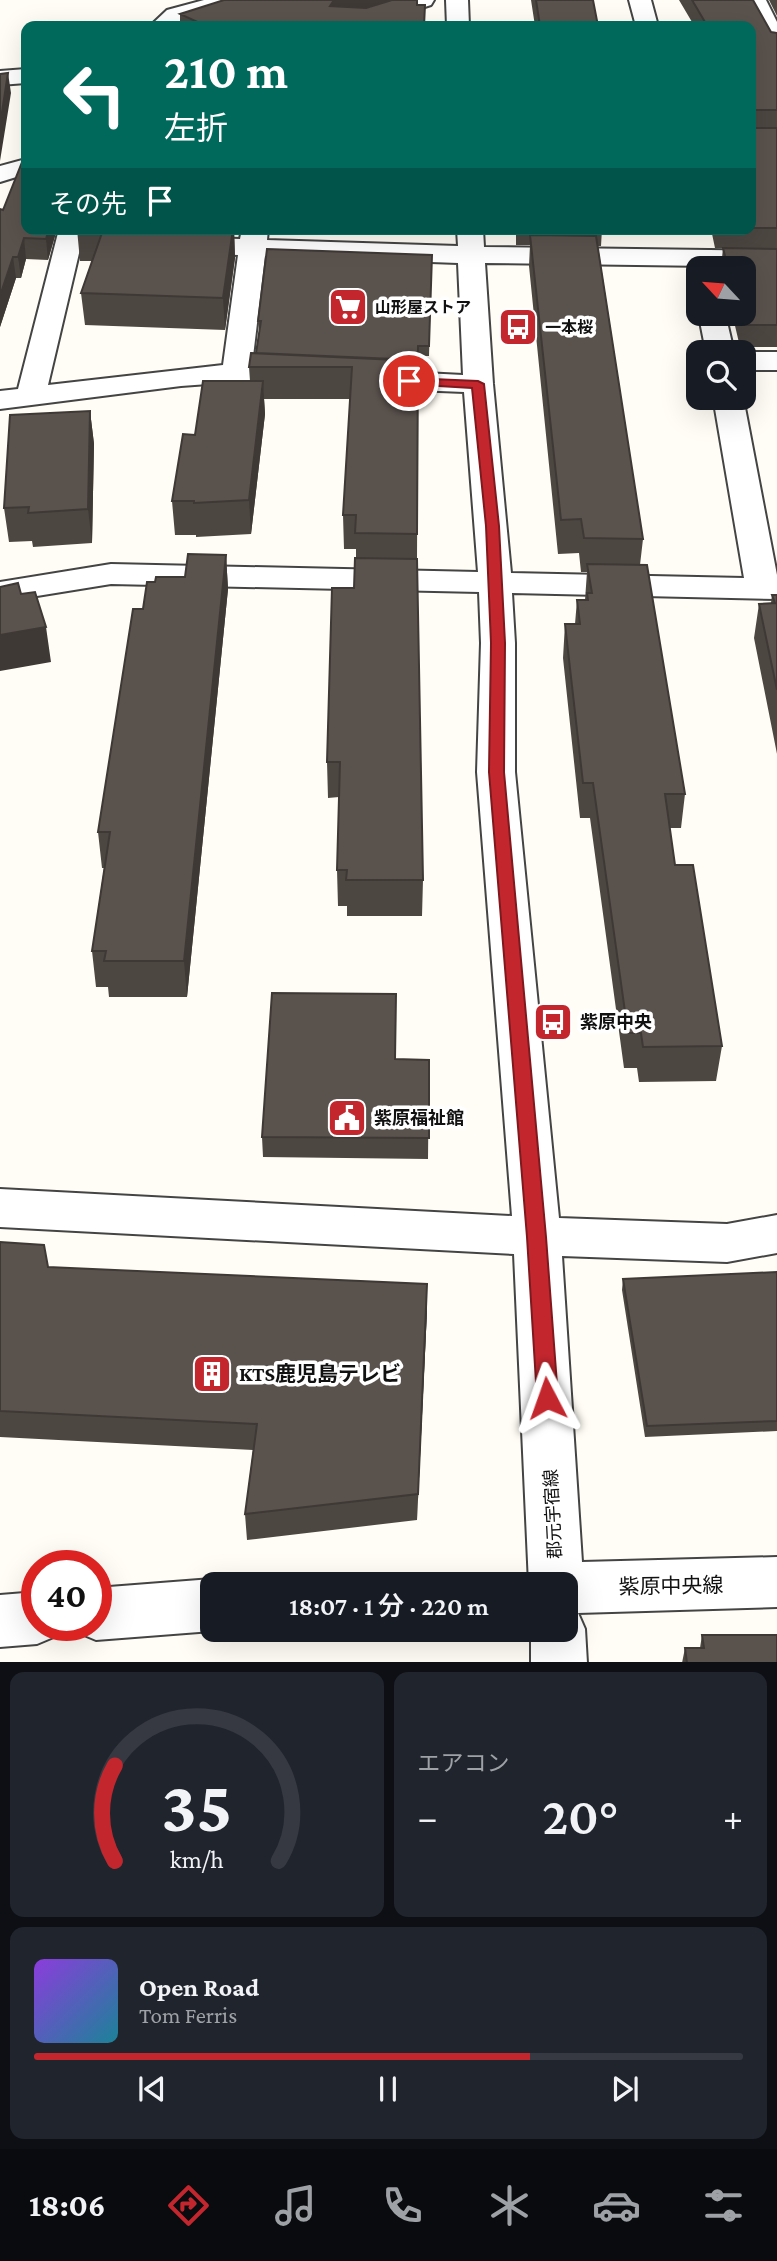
<!DOCTYPE html>
<html lang="ja">
<head>
<meta charset="utf-8">
<style>
	:root { --surface:#171b24; --page:#20242c; --text:#f1f3f6; --muted:#9ea1a6; --line:#363941; --accent:#c4262e }
	body { margin:0; font-family:"Crimson Pro","Noto Sans JP",serif; background:var(--page); color:var(--text); height:100vh; display:flex; flex-direction:column; font-size:26px; white-space:nowrap }
	* { box-sizing:border-box; margin:0 }
	p { font-size:23px; color:var(--muted) }
	.icon { flex:none; width:38px; height:38px; fill:none; stroke:currentColor; stroke-width:2; stroke-linecap:round; stroke-linejoin:round }
	.map { position:relative; height:1662px; overflow:hidden }
	.panel { display:flex; flex-direction:column; gap:10px; padding:10px; background:#0d0f14; flex:1 }
	.panel>* { flex:none }
	.hud { position:absolute; left:21px; top:21px; width:735px; height:214px; border-radius:14px; box-shadow:0 7px 28px #0002; background:#00695c; color:#fff; overflow:hidden }
	.needle { width:46px; rotate:296deg }
	.buttons { position:absolute; left:686px; top:256px; display:grid; gap:14px }
	.buttons a { display:grid; place-items:center; width:70px; height:70px; border-radius:14px; background:var(--surface); box-shadow:0 7px 28px #0002; font-size:35px }
	.speed { position:absolute; left:21px; top:1550px; display:flex; gap:14px; font-size:35px; font-weight:700; text-align:center }
	.speed>* { display:grid; place-content:center; width:91px; height:91px; border-radius:50%; background:var(--surface); box-shadow:0 7px 28px #0002; line-height:1 }
	.speed .limit { border:10px solid #d22; background:#fff; color:#111 }
	.pin { position:absolute; display:grid; place-items:center; width:60px; height:60px; color:#fff; margin:-30px; border:4px solid #fff; border-radius:50%; box-shadow:0 2px 7px #0007 }
	.me { position:absolute; width:77px; margin:-38px; rotate:356deg; stroke-linejoin:round; filter:drop-shadow(0 0 5px #0008) }
	.turn { display:flex; align-items:center; gap:24px; height:147px; padding:0 28px; font-size:32px }
	.turn .icon { width:91px; height:91px; stroke-width:2.5 }
	.turn b { display:block; font-size:49px; line-height:60px }
	.then { display:flex; align-items:center; height:66px; padding:0 28px; background:#0003; gap:14px; font-size:26px }
	.big { font-size:52px; font-weight:600; line-height:1.1 }
	.panel .card { flex:1; display:flex; flex-direction:column; justify-content:center; gap:10px; min-width:0; padding:0 24px; border-radius:14px; background:var(--page) }
	.panel .dial { align-items:center; gap:0 }
	.dial svg { height:182px; overflow:visible; fill:none; stroke:var(--line); stroke-width:7; stroke-linecap:round; text-anchor:middle }
	.dial text { fill:var(--text); stroke:none }
	.song { display:flex; align-items:center; gap:21px }
	.cover { width:84px; height:84px; border-radius:10px; background:linear-gradient(135deg,hsl(270 70% 55%),hsl(190 70% 35%)) }
	.played { height:7px; border-radius:4px; background:linear-gradient(90deg,var(--accent) 70%,var(--line) 70%) }
	.keys { display:flex; justify-content:space-around; direction:ltr }
	.heat { display:flex; justify-content:space-between; align-items:center; font-size:38px; direction:ltr }
	.panel .tiles { flex:1; display:grid; gap:10px; grid-template-columns:1fr 1fr }
	.card:last-child { grid-column:span 2 }
	.trip { position:absolute; left:200px; top:1572px; width:378px; height:70px; border-radius:14px; background:var(--surface); box-shadow:0 7px 28px #0002; font-weight:600; line-height:70px; text-align:center }
	.menu { display:flex; height:112px; justify-content:space-around; align-items:center; background:#090b0e; color:var(--muted) }
	.menu .icon { width:49px; height:49px }
	.menu .selected { color:var(--accent) }
	.menu b { font-size:32px; color:var(--text) }
	.map>svg:first-child { display:block }
	.lines { fill:none; stroke-linecap:round; stroke-linejoin:round }
	.minor-casing { stroke:#444; stroke-width:4 }
	.minor { fill:#fff; fill-rule:evenodd }
	.wall { fill:#4d4742 }
	.shaded-wall { fill:#3f3936 }
	.building { fill:#5a524d; stroke:#3f3936; stroke-width:2 }
	.route { fill:#c4262e; stroke:#7f191e; stroke-width:2 }
	.labels { text-anchor:middle; stroke-width:7; stroke-linejoin:round; paint-order:stroke }
	.far-poi-label { font-size:16px; font-weight:bold; fill:#111; stroke:#fff; text-anchor:start }
	.poi-label { font-size:18px; font-weight:bold; fill:#111; stroke:#fff; text-anchor:start }
	.street-label { font-size:18px; fill:#111; stroke:#fff }
	.near-poi-label { font-size:21px; font-weight:bold; fill:#111; stroke:#fff; text-anchor:start }
	.near-street-label { font-size:21px; fill:#111; stroke:#fff }
</style>
</head>
<body>
<div class="map">
<svg width="777" height="1663" viewBox="0 0 777 1663">
	<rect width="100%" height="100%" fill="#fffdf5"/>
	<g class="lines">
		<!-- minor casing -->
		<g class="minor-casing">
			<path id="minor" d="M 204,0 L 239,0 L 236,5 L 183,20 L 174,26 L 150,26 L 167,10 Z
				M 401,0 L 434,0 L 431,5 L 365,26 L 333,26 L 336,21 Z
				M 446,0 L 468,0 L 469,26 L 447,26 Z
				M 629,0 L 651,0 L 658,26 L 636,26 Z
				M 744,0 L 766,0 L 777,22 L 777,50 L 769,48 L 766,43 Z
				M 26,69 L 26,83 L 0,85 L 0,71 Z
				M 26,159 L 26,174 L 0,182 L 0,166 Z
				M 59,229 L 85,229 L 84,234 L 240,239 L 242,229 L 268,229 L 267,240 L 458,246 L 457,229 L 483,229 L 484,247 L 777,251 L 777,267 L 485,263 L 493,384 L 511,573 L 744,578 L 713,397 L 743,397 L 777,575 L 777,599 L 512,593 L 515,643 L 515,772 L 559,1218 L 727,1224 L 777,1215 L 777,1253 L 727,1262 L 562,1256 L 582,1562 L 777,1557 L 777,1607 L 578,1613 L 585,1629 L 587,1663 L 531,1663 L 531,1629 L 565,1629 L 565,1584 L 529,1584 L 514,1254 L 0,1227 L 0,1189 L 512,1216 L 477,772 L 481,643 L 479,592 L 111,584 L 0,602 L 0,582 L 111,564 L 478,572 L 464,392 L 365,388 L 355,385 L 350,379 L 355,373 L 365,370 L 463,375 L 458,263 L 265,256 L 252,365 L 311,370 L 316,376 L 311,382 L 301,385 L 236,382 L 181,386 L 0,409 L 0,391 L 18,389 ZM 80,249 L 238,255 L 223,365 L 48,385 Z
				M 698,311 L 725,313 L 734,352 L 706,352 Z
				M 744,352 L 777,352 L 777,370 L 744,370 Z
				M 212,1579 L 223,1584 L 212,1584 L 212,1629 L 215,1629 L 212,1631 L 96,1640 L 77,1632 L 74,1626 L 96,1626 L 96,1588 Z
				M 37,1592 L 37,1626 L 61,1626 L 56,1636 L 37,1644 L 0,1647 L 0,1595 Z"/>
		</g>
		<!-- minor -->
		<use href="#minor" class="minor"/>
	</g>
	<!-- wall -->
	<path class="wall" d="M 531,0 L 593,0 L 598,26 L 535,26 Z
		M 679,0 L 753,0 L 771,32 L 777,33 L 777,347 L 740,347 L 732,313 L 744,313 L 744,268 L 721,268 L 723,248 L 730,248 L 715,248 L 711,229 L 751,229 L 751,26 L 660,26 L 661,22 L 692,22 Z
		M 769,0 L 777,0 L 777,16 Z
		M 417,5 L 424,26 L 180,26 L 180,14 Z
		M 0,209 L 26,229 L 57,229 L 48,260 L 26,259 L 21,278 L 16,278 L 0,327 Z
		M 77,229 L 234,229 L 235,258 L 225,330 L 85,325 L 81,293 L 92,261 L 80,261 Z
		M 516,229 L 602,229 L 601,246 L 598,246 L 643,539 L 640,565 L 685,794 L 681,828 L 670,828 L 675,865 L 722,1046 L 716,1081 L 639,1082 L 637,1068 L 624,1068 L 590,818 L 580,818 L 563,658 L 565,624 L 575,624 L 577,600 L 585,600 L 587,572 L 581,572 L 579,553 L 558,554 L 529,266 L 530,245 L 516,245 Z
		M 432,255 L 429,356 L 418,356 L 417,559 L 423,880 L 422,916 L 347,916 L 347,906 L 338,906 L 337,870 L 339,797 L 328,798 L 327,762 L 354,588 L 356,558 L 356,549 L 344,549 L 343,515 L 350,399 L 264,399 L 265,414 L 251,534 L 196,537 L 196,535 L 175,535 L 172,501 L 250,381 L 249,367 L 256,354 L 259,331 L 258,321 Z
		M 90,411 L 94,444 L 92,543 L 33,547 L 32,541 L 9,542 L 4,508 Z
		M 226,555 L 228,589 L 187,997 L 109,997 L 108,987 L 96,987 L 92,951 L 104,868 L 102,868 L 98,832 L 143,609 L 155,582 L 185,577 Z
		M 772,595 L 777,595 L 777,754 L 754,638 L 759,604 L 771,603 Z
		M 395,1059 L 429,1060 L 428,1159 L 263,1157 L 262,1137 Z
		M 0,1242 L 48,1267 L 427,1311 L 417,1520 L 247,1540 L 245,1514 L 253,1450 L 0,1437 Z
		M 777,1272 L 777,1431 L 645,1437 L 622,1290 L 623,1279 Z
		M 702,1635 L 777,1663 L 682,1663 L 685,1648 L 700,1648 Z"/>
	<!-- shaded-wall -->
	<path class="shaded-wall" d="M 334,0 L 392,0 L 335,18 L 330,6 Z
		M 8,73 L 11,93 L 0,161 L 0,125 Z
		M 49,229 L 57,229 L 48,260 L 46,239 Z
		M 234,229 L 235,258 L 225,330 L 223,298 Z
		M 24,238 L 26,259 L 21,278 L 18,257 Z
		M 13,257 L 16,278 L 0,327 L 0,296 Z
		M 263,381 L 265,414 L 251,534 L 249,500 Z
		M 90,411 L 94,444 L 92,543 L 88,509 Z
		M 226,555 L 228,589 L 187,997 L 184,961 Z
		M 46,627 L 51,662 L 0,671 L 0,635 Z
		M 427,1284 L 427,1311 L 417,1520 L 418,1494 Z"/>
	<!-- building -->
	<path class="building" d="M 224,0 L 334,0 L 330,6 L 366,8 L 392,0 L 417,0 L 417,5 L 425,5 L 424,26 L 206,26 L 180,14 Z
		M 536,0 L 593,0 L 598,26 L 540,26 Z
		M 692,0 L 753,0 L 771,32 L 777,33 L 777,110 L 751,110 L 752,128 L 777,128 L 777,228 L 751,228 L 751,26 L 662,26 L 661,22 L 705,22 Z
		M 8,73 L 0,125 L 0,74 Z
		M 26,152 L 26,229 L 49,229 L 46,239 L 24,238 L 18,257 L 13,257 L 0,296 L 0,209 L 3,210 Z
		M 77,229 L 233,229 L 223,298 L 81,293 L 103,230 Z
		M 530,235 L 596,236 L 643,539 L 584,538 L 581,519 L 561,520 Z
		M 723,248 L 777,249 L 777,325 L 743,325 L 740,313 L 744,313 L 744,268 L 728,268 Z
		M 267,249 L 432,255 L 429,346 L 418,346 L 418,360 L 256,353 L 261,321 L 258,321 Z
		M 251,353 L 418,361 L 417,534 L 355,533 L 356,515 L 343,515 L 352,367 L 249,367 Z
		M 203,381 L 263,381 L 249,500 L 194,503 L 194,501 L 172,501 L 183,434 L 195,435 Z
		M 90,411 L 88,509 L 28,513 L 29,507 L 4,508 L 10,415 Z
		M 188,554 L 226,555 L 184,961 L 104,961 L 106,951 L 92,951 L 110,832 L 98,832 L 133,609 L 143,609 L 147,582 L 155,582 L 156,577 L 185,577 Z
		M 355,558 L 417,559 L 423,880 L 346,880 L 347,870 L 337,870 L 340,762 L 327,762 L 332,588 L 354,588 Z
		M 587,564 L 647,565 L 685,794 L 665,794 L 675,865 L 693,865 L 722,1046 L 643,1047 L 641,1033 L 628,1033 L 593,783 L 583,783 L 565,624 L 580,624 L 577,600 L 588,600 L 587,593 L 592,593 Z
		M 18,583 L 21,594 L 35,592 L 46,627 L 0,635 L 0,587 Z
		M 772,595 L 777,595 L 777,690 L 759,604 L 775,603 Z
		M 272,993 L 396,994 L 395,1059 L 429,1060 L 429,1138 L 262,1137 Z
		M 0,1242 L 44,1245 L 48,1267 L 427,1284 L 418,1494 L 245,1514 L 257,1424 L 0,1411 Z
		M 777,1272 L 777,1421 L 647,1426 L 623,1279 Z
		M 702,1635 L 777,1635 L 777,1663 L 687,1663 L 685,1648 L 704,1648 Z"/>
	<!-- route -->
	<path class="route" d="M 409,378 L 478,381 L 484,384 L 499,526 L 505,643 L 504,772 L 546,1237 L 558,1398 L 555,1405 L 547,1407 L 540,1405 L 537,1398 L 527,1237 L 489,772 L 491,643 L 486,526 L 472,388 L 405,384 L 403,381 Z"/>
	<!-- icons -->
	<defs>
		<g id="supermarket-square" transform="scale(2.0125)"><rect x="-9" y="-9" width="18" height="18" rx="4" fill="#c4262e" stroke="#fff"/><path d="M-6-5.5h2.5l.6 2H6L4.5 2H-2.5L-4.4-4H-6ZM-1.5 3.2a1.3 1.3 0 1 0 .1 0ZM3 3.2a1.3 1.3 0 1 0 .1 0Z" fill="#fff"/></g>
		<g id="bus-square" transform="scale(2.0125)"><rect x="-9" y="-9" width="18" height="18" rx="4" fill="#c4262e" stroke="#fff"/><path d="M-5-6H5V4H4V6H2V4H-2V6H-4V4H-5ZM-3.5-4V0h7V-4ZM-3.5 1.2v1.5H-2V1.2ZM2 1.2v1.5H3.5V1.2Z" fill="#fff"/></g>
		<g id="civic-square" transform="scale(2.0125)"><rect x="-9" y="-9" width="18" height="18" rx="4" fill="#c4262e" stroke="#fff"/><path d="M-.6-6.5H3V-4.5H.6V-3L4-1V1h2V6H-6V1h2V-1L-.6-3ZM-1.2 2.5V6h2.4V2.5Z" fill="#fff"/></g>
		<g id="building-square" transform="scale(2.0125)"><rect x="-9" y="-9" width="18" height="18" rx="4" fill="#c4262e" stroke="#fff"/><path d="M-4-6H4V6H1V3H-1V6H-4ZM-2.5-4.3h1.7v1.8h-1.7ZM.8-4.3h1.7v1.8H.8ZM-2.5-1h1.7V.8h-1.7ZM.8-1h1.7V.8H.8Z" fill="#fff"/></g>
	</defs>
	<g fill-rule="evenodd">
		<use href="#supermarket-square" x="348" y="307"/>
		<use href="#bus-square" x="518" y="327"/>
		<use href="#bus-square" x="553" y="1022"/>
		<use href="#civic-square" x="347" y="1118"/>
		<use href="#building-square" x="212" y="1374"/>
	</g>
	<g class="labels">
		<!-- far-poi labels -->
		<g class="far-poi-label">
			<text x="375" y="313">山形屋ストア</text>
			<text x="545" y="333">一本桜</text>
		</g>
		<!-- poi labels -->
		<g class="poi-label">
			<text x="580" y="1028">紫原中央</text>
			<text x="374" y="1124">紫原福祉館</text>
		</g>
		<!-- street labels -->
		<g class="street-label">
			<text transform="translate(553 1514) rotate(-93)" y="6">郡元宇宿線</text>
		</g>
		<!-- near-poi labels -->
		<g class="near-poi-label">
			<text x="239" y="1381">KTS鹿児島テレビ</text>
		</g>
		<!-- near-street labels -->
		<g class="near-street-label">
			<text transform="translate(671 1586) rotate(-1)" y="7">紫原中央線</text>
		</g>
	</g>
</svg>
<div class="buttons">
<a><svg class="needle" viewBox="-14 -14 28 28"><path d="M0-13l5 13h-10z" fill="#e53935"/><path d="M0 13l5-13h-10z" fill="#9ea1a6"/></svg></a>
<a><svg class="icon" aria-label="search" viewBox="0 0 24 24"><circle cx="10" cy="10" r="6"/><path d="M15 15l6 6"/></svg></a>
</div>
<div class="speed"><div class="limit">40</div></div>
<div class="pin" style="left:409px;top:381px;background:#d93025"><svg class="icon" aria-label="arrive" viewBox="0 0 24 24"><path d="M6 21V4h12l-3 4 3 4H6"/></svg></div>
<svg class="me" style="left:547px;top:1398px" viewBox="-20 -20 40 40"><path d="M0-17L14 15 0 8-14 15z" fill="#c4262e" stroke="#fff" stroke-width="4"/></svg>
<div class="trip">18:07 · 1 分 · 220 m</div>
<div class="hud">
<div class="turn"><svg class="icon" aria-label="left" viewBox="0 0 24 24"><path d="M17 20v-9H6M10 6l-5 5 5 5"/></svg><div><b>210 m</b>左折</div></div>
<div class="then">その先<svg class="icon" aria-label="arrive" viewBox="0 0 24 24"><path d="M6 21V4h12l-3 4 3 4H6"/></svg></div>
</div>
</div>
<section class="panel">
<div class="tiles">
<div class="card dial"><svg viewBox="0 0 100 80">
<path d="M14 69A42 42 0 1 1 86 69"/>
<path d="M14 69A42 42 0 0 1 14 27" stroke="#c4262e"/>
<text x="50" y="56" font-size="32" font-weight="700">35</text>
<text x="50" y="72" font-size="11">km/h</text>
</svg></div>
<div class="card"><p>エアコン</p>
<div class="heat"><a>−</a><b class="big">20°</b><a>+</a></div>
</div>
<div class="card">
<div class="song"><i class="cover"></i><div><b>Open Road</b><p>Tom Ferris</p></div></div>
<div class="played"></div>
<div class="keys"><svg class="icon" aria-label="previous" viewBox="0 0 24 24"><path d="M18 5L8 12l10 7zM5 5v14"/></svg><svg class="icon" aria-label="pause" viewBox="0 0 24 24"><path d="M8 5v14M16 5v14"/></svg><svg class="icon" aria-label="next" viewBox="0 0 24 24"><path d="M6 5l10 7-10 7zM19 5v14"/></svg></div>
</div>
</div>
</section>
<nav class="menu">
<b>18:06</b>
<svg class="icon selected" aria-label="directions" viewBox="0 0 24 24"><path d="M12 3l9 9-9 9-9-9zM9 14v-3h6M13 9l2 2-2 2"/></svg>
<svg class="icon" aria-label="music" viewBox="0 0 24 24"><path d="M9 18V5l10-2v13"/><circle cx="6" cy="18" r="3"/><circle cx="16" cy="16" r="3"/></svg>
<svg class="icon" aria-label="phone" viewBox="0 0 24 24"><path d="M5 4h4l2 5-3 2q2 4 5 5l2-3 5 2v4C11 20 4 13 5 4z"/></svg>
<svg class="icon" aria-label="climate" viewBox="0 0 24 24"><path d="M12 3v18M4 7l16 10M4 17L20 7"/></svg>
<svg class="icon" aria-label="car" viewBox="0 0 24 24"><path d="M5 17H2v-5l4-1 3-4h7l3 4 3 1v5h-3M9 17h6M6 11h13"/><circle cx="7" cy="17" r="2"/><circle cx="17" cy="17" r="2"/></svg>
<svg class="icon" aria-label="filters" viewBox="0 0 24 24"><path d="M4 7h16M4 17h16"/><circle cx="9" cy="7" r="2"/><circle cx="15" cy="17" r="2"/></svg>
</nav>
</body>
</html>
